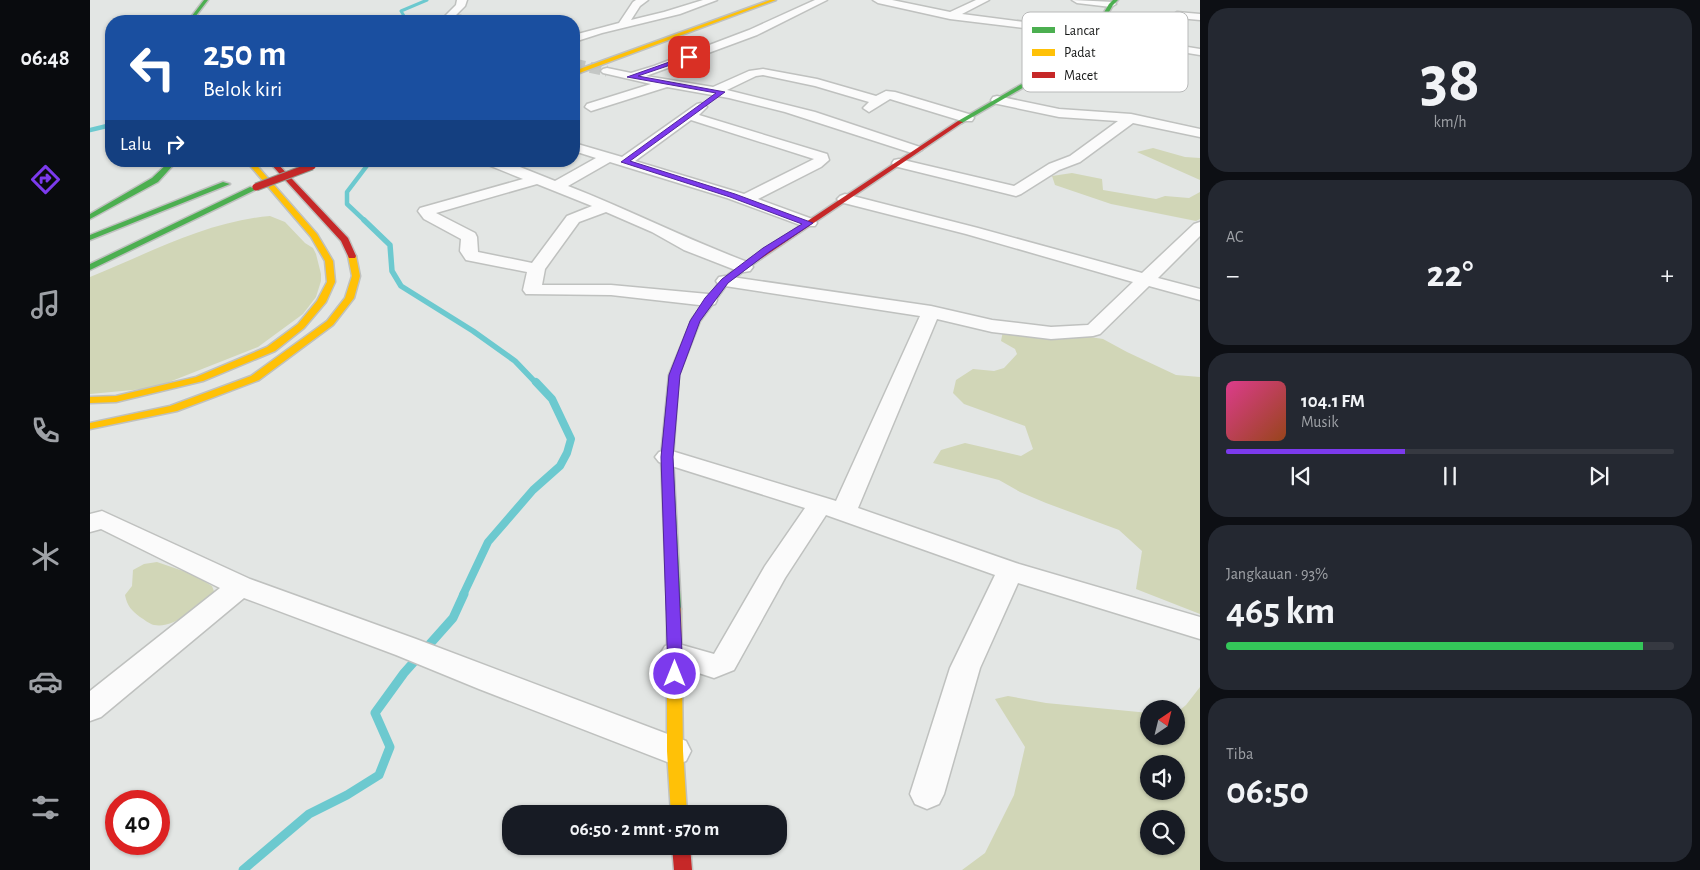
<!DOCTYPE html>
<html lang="id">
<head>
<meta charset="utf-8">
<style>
	:root { --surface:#171b24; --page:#242831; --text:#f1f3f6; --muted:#9ea1a6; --line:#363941; --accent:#7c3aed }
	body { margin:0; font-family:"Alegreya Sans",sans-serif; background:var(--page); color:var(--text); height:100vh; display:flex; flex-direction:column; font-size:19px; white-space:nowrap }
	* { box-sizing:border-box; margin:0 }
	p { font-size:16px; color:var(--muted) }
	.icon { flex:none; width:28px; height:28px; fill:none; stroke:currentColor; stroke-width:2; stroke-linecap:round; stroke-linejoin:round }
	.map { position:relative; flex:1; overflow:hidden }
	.details { display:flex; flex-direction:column; gap:8px; padding:8px; background:#0d0f14; width:500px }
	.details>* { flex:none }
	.top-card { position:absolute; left:15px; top:15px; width:475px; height:152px; border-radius:20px; box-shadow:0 1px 4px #0004; background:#1a4fa0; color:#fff; overflow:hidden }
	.needle { width:32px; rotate:35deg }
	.fabs { position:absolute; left:1050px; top:700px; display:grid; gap:10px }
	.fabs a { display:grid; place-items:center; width:45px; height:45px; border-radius:50%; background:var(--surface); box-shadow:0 1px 4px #0004; font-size:25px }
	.speed { position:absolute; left:15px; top:790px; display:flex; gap:10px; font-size:25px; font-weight:700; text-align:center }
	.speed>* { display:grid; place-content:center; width:65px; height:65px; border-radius:50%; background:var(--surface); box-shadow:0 1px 4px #0004; line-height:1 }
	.speed .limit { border:8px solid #d22; background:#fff; color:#111 }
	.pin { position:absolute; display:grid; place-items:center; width:42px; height:42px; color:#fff; margin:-21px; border-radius:10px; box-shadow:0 2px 8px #0006 }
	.me { position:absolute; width:55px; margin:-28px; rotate:0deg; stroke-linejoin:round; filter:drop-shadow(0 0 4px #0008) }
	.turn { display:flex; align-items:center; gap:18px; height:105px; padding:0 15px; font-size:22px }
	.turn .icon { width:65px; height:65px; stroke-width:2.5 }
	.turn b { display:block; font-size:35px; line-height:42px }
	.then { display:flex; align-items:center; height:48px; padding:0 15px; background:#0003; gap:10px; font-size:19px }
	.big { font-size:38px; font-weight:600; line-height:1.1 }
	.details .card { flex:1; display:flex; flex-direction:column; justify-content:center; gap:8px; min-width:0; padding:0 18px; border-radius:20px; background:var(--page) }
	.details .dial { align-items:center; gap:0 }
	.dial b { font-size:65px; line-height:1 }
	.song { display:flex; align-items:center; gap:15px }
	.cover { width:60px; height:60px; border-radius:8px; background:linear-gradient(135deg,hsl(330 70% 55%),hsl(20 70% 35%)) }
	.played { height:5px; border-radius:2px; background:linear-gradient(90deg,var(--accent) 40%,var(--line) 40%) }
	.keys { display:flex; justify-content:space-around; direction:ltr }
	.heat { display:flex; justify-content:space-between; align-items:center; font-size:28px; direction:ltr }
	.charge { height:8px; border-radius:4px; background:linear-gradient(90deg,#34c759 93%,var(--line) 0) }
	.trip { position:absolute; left:412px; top:805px; width:285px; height:50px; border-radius:20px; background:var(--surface); box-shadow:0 1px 4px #0004; font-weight:600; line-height:50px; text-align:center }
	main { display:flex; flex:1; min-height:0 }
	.menu { display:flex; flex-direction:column; width:90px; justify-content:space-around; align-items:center; background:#090b0e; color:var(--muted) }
	.menu .icon { width:35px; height:35px }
	.menu .active { color:var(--accent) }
	.menu b { font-size:22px; color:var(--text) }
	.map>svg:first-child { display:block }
	.green { fill:#d1d6b7; fill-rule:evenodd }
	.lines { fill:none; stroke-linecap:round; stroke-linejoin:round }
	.stream-far4 { stroke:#6cc9cf; stroke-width:3 }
	.stream-far3 { stroke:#6cc9cf; stroke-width:4.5 }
	.stream-far2 { stroke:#6cc9cf; stroke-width:5.5 }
	.stream-far1 { stroke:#6cc9cf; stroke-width:8 }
	.stream { stroke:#6cc9cf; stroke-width:9 }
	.street-tunnel { stroke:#c4c7c5; stroke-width:11; stroke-dasharray:11 5.5; stroke-linecap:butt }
	.street-casing { stroke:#bfc1bf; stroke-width:3 }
	.fast-casing { stroke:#bfc1bf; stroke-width:3 }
	.slow-casing { stroke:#bfc1bf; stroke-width:3 }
	.jam-casing { stroke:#bfc1bf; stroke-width:3 }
	.street { fill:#fbfbfb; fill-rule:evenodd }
	.fast { fill:#4caf50; fill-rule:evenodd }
	.slow { fill:#ffc107; fill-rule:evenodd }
	.jam { fill:#c62828; fill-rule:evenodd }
	.jam-bridge-casing { stroke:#959d93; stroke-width:9; stroke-linecap:butt }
	.jam-bridge { stroke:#c62828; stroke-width:7 }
	.route { fill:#7c3aed; stroke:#51269a }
	.key { fill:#fff; stroke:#b8b9b9; stroke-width:1 }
	.key-label { font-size:14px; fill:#141615 }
</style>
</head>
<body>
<main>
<nav class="menu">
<b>06:48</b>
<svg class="icon active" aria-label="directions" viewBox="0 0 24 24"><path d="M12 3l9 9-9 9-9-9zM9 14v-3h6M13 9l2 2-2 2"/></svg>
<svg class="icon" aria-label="music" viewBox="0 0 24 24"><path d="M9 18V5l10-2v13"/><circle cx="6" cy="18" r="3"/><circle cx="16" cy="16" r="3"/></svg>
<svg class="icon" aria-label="phone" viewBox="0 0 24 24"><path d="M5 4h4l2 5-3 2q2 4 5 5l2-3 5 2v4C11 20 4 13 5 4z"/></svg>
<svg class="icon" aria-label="climate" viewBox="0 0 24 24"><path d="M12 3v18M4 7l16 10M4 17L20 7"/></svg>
<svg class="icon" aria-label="car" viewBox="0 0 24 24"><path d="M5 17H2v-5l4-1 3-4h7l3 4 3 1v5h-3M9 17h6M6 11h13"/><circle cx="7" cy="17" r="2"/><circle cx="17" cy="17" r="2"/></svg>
<svg class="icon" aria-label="filters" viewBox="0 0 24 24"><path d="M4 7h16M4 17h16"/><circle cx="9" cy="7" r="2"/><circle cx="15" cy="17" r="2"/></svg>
</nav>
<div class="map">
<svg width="1110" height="870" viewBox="0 0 1110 870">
	<rect width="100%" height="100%" fill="#e3e6e4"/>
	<!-- green -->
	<path class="green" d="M 1063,148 L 1095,157 L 1110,158 L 1110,180 L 1047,152 Z
		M 982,173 L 1012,179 L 1013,190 L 1066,199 L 1075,196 L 1099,198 L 1110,192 L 1110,219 L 1106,221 L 1021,204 L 965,185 L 962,176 Z
		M 180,216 L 195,222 L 215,243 L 223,248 L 226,254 L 231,274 L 231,281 L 226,297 L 213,314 L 168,347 L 64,388 L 0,394 L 0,277 C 57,254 118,221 180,216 Z
		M 913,331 L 975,333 L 1013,339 L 1037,352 L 1086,375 L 1110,377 L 1110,614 L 1046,589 L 1052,551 L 1029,530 L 956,503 L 930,492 L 909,480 L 843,463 L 851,450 L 875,443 L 931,456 L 943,449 L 935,426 L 874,404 L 863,393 L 866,380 L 883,369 L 904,371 L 914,368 L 927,354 L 925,349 L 911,341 Z
		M 67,562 L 102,574 L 122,586 L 125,594 C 109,605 85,629 64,625 C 59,624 54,619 50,617 C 42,611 37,606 35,595 L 42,586 L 43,570 L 54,564 Z
		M 1110,687 L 1110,870 L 872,870 L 895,853 L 924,795 L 935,747 L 905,699 L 918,696 L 956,703 L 1059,713 L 1059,736 L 1086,736 L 1086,713 L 1096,705 ZM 1059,764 L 1086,764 L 1086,791 L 1059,791 ZM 1059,819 L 1086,819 L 1086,846 L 1059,846 Z"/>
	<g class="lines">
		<!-- stream-far4 -->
		<path class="stream-far4" d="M 317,21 L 311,11 L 337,0"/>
		<!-- stream-far3 -->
		<path class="stream-far3" d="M 0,130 L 21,125
			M 275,221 L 257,204 L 257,192 L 279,163"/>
		<!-- stream-far2 -->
		<path class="stream-far2" d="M 274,220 L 300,245 L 302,271 L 311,286 L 383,331 L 425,361 L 447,384"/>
		<!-- stream-far1 -->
		<path class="stream-far1" d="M 373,595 L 398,542 L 443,490 L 470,466 L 477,453 L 481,439 L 462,399 L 446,382"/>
		<!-- stream -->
		<path class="stream" d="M 153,870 L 219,814 L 257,795 L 289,775 L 300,747 L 285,713 L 314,673 L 363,618 L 374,594"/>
		<!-- street-tunnel -->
		<path class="street-tunnel" d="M 484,64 L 517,71"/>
		<!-- street casing -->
		<g class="street-casing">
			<path id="street" d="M 367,0 L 377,0 L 375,6 L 366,15 L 382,19 L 383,21 L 355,19 L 354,17 L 366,5 Z
				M 546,0 L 558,0 L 550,6 L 541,20 L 574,12 L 613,0 L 627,0 L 590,14 L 512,33 L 484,42 L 484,35 L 529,23 L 543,2 Z
				M 725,0 L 737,0 L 667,35 L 556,76 L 623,87 L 659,71 L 673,69 L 727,79 L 786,96 L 796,91 L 805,92 L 882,115 L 884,118 L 882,121 L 872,121 L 800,99 L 779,112 L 773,108 L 779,102 L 725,86 L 673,75 L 666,76 L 637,90 L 725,112 L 830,147 L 832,150 L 825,154 L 695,112 L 639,98 L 577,87 L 501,111 L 495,107 L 497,104 L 561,84 L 513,73 L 511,71 L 513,69 L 517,68 L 541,73 L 564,66 L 659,30 Z
				M 783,0 L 802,0 L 860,12 L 886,0 L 899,0 L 872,14 L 974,27 L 1110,49 L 1110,55 L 974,33 L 860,19 L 788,3 Z
				M 982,0 L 1024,2 L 1026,4 L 1021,7 L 987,3 Z
				M 1087,12 L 1110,14 L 1110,20 L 1089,18 L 1084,24 L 1073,29 L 1013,21 L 1008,18 L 1013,15 L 1071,23 Z
				M 907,96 L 969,109 L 1041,114 L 1110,129 L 1110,137 L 1043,123 L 990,162 L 969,170 L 931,194 L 926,196 L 804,166 L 802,163 L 804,160 L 809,159 L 924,186 L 959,164 L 980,156 L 1028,121 L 969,117 L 903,103 L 901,100 L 903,97 Z
				M 611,103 L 617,107 L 609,115 L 737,154 L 739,160 L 731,167 L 668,199 L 725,220 L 727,223 L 725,226 L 713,226 L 637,198 L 520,162 L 478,186 C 540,210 598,240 660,263 L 663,267 L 660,271 L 654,272 L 648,271 L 594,250 L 562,232 L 516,212 L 489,222 L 455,269 L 452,285 L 521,285 L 618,294 L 625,296 L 627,300 L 625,304 L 618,306 L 521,295 L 436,294 L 433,290 L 437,272 L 376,260 L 370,251 L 371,239 L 334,219 L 328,211 L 330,208 L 433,179 L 396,164 L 394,161 L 415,161 L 465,181 L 506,158 L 484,151 L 484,143 L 532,157 L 607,104 ZM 601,120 L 724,159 L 654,194 L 545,161 ZM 447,184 L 502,206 L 477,216 L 442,263 L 388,252 L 387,237 L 385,233 L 346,213 Z
				M 755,194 L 888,228 L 1052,273 L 1104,224 L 1110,222 L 1110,236 L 1068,278 L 1110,289 L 1110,300 L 1059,286 L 1010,334 L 1003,336 L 961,339 L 902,332 L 847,319 L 768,508 L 929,564 L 1110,617 L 1110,639 L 928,583 L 890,668 L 854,794 L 849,804 L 837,809 L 825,804 L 820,794 L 860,668 L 905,575 L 736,515 L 695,578 L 644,670 L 624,678 L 575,662 L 570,654 L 575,646 L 585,643 L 624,654 L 675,566 L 715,508 L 569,462 L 565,457 L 569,452 L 577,450 L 585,452 L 746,501 L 830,316 L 635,286 L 629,285 L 626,281 L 629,277 L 635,276 L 841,306 L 902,320 L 961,327 L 998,325 L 1043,282 L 876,234 L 750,202 L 747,199 L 750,196 Z
				M 12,511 L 160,579 L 326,639 L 596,741 L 601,751 L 596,761 L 585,765 L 389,689 L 306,655 L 154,598 L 11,717 L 0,721 L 0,691 L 130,588 L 11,529 L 0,532 L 0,514 Z"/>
		</g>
		<!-- fast casing -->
		<g class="fast-casing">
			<path id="fast" d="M 114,0 L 118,0 L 102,21 L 98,21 Z
				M 1023,0 L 1028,0 L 1023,5 L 1000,45 L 991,54 L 872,123 L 868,123 L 868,121 L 987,52 L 995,44 L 1019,4 Z
				M 80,161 L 87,161 L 68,182 L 0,219 L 0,214 L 62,178 Z
				M 133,182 L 140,184 L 0,240 L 0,235 Z
				M 160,187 L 167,189 L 0,270 L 0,264 Z
				M 663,257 L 666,258 L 666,262 L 638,283 L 610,321 L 589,375 L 583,457 L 591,609 L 589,613 L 584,614 L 579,613 L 577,609 L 571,457 L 579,375 L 602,319 L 632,279 Z"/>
		</g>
		<!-- slow casing -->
		<g class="slow-casing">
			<path id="slow" d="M 680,0 L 686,0 L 484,75 L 484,71 Z
				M 156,161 L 163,161 L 227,234 L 243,261 L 245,282 L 236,302 L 214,328 L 185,351 L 113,381 L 26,402 L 0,403 L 0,397 L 26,396 L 106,377 L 177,347 L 208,324 L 227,301 L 237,282 L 235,261 L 221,237 Z
				M 262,253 L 266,256 L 270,276 L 264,298 L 243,325 L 169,380 L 87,411 L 0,429 L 0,423 L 80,406 L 161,376 L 237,321 L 255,298 L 262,276 L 258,256 Z
				M 584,604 L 589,605 L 591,609 L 593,751 L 597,814 L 581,814 L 577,751 L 577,609 L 579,605 Z"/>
		</g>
		<!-- jam casing -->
		<g class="jam-casing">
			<path id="jam" d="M 868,121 L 873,122 L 666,262 L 660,262 L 659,260 Z
				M 178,161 L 185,161 L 258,238 L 266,256 L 265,258 L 259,258 L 251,241 Z
				M 582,846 L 600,846 L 602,870 L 584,870 Z"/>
		</g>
		<!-- street -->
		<use href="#street" class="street"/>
		<!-- fast -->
		<use href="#fast" class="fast"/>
		<!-- slow -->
		<use href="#slow" class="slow"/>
		<!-- jam -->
		<use href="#jam" class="jam"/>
		<!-- jam-bridge casing -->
		<g class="jam-bridge-casing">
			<path id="jam-bridge" d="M 166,187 L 222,166"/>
		</g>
		<!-- jam-bridge -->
		<use href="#jam-bridge" class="jam-bridge"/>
	</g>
	<!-- route -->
	<path class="route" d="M 599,55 L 601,58 L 548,76 L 635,92 L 540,161 L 645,194 L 723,223 L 679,252 L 638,283 L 610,321 L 590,375 L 583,457 L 593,674 L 591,678 L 585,679 L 580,678 L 578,674 L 571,457 L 579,375 L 600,321 L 615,298 L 632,279 L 673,248 L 712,224 L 640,197 L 531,162 L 626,93 L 537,77 Z"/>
	<!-- legend -->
	<rect x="932" y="12" width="166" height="80" rx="8" class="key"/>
	<rect x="942" y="27" width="23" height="6" fill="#4caf50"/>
	<rect x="942" y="49" width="23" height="7" fill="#ffc107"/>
	<rect x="942" y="72" width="23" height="6" fill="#c62828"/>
	<g class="key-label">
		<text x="974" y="35">Lancar</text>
		<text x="974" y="57">Padat</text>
		<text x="974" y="80">Macet</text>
	</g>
</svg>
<div class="fabs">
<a><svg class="needle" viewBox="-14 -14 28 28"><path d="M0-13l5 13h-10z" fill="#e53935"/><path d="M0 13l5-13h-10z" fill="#9ea1a6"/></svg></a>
<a><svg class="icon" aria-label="sound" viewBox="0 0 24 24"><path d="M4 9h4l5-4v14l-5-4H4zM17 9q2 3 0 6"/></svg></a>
<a><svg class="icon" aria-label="search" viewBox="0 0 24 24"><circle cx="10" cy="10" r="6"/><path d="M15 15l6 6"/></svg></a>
</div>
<div class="speed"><div class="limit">40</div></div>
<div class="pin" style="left:599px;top:57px;background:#d93025"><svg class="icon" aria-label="arrive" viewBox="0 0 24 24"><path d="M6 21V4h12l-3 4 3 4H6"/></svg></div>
<svg class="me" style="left:585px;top:674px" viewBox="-20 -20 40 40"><circle r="17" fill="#7c3aed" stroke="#fff" stroke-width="3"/><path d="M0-11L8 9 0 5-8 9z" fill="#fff"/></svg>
<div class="trip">06:50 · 2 mnt · 570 m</div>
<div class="top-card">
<div class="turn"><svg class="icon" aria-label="left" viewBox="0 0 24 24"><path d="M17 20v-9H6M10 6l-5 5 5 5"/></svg><div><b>250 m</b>Belok kiri</div></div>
<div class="then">Lalu<svg class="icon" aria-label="right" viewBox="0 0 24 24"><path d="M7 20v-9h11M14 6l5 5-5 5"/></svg></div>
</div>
</div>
<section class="details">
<div class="card dial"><b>38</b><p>km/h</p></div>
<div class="card"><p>AC</p>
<div class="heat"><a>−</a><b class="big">22°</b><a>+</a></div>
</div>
<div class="card">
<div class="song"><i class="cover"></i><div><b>104.1 FM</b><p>Musik</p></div></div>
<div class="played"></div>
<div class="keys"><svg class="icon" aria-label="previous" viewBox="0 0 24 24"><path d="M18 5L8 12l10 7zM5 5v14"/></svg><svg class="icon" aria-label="pause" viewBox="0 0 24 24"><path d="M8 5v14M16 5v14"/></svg><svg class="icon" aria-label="next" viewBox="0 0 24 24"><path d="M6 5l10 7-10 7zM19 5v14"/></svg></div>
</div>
<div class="card"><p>Jangkauan · 93%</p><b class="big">465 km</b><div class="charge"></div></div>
<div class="card"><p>Tiba</p><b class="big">06:50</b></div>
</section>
</main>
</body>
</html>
